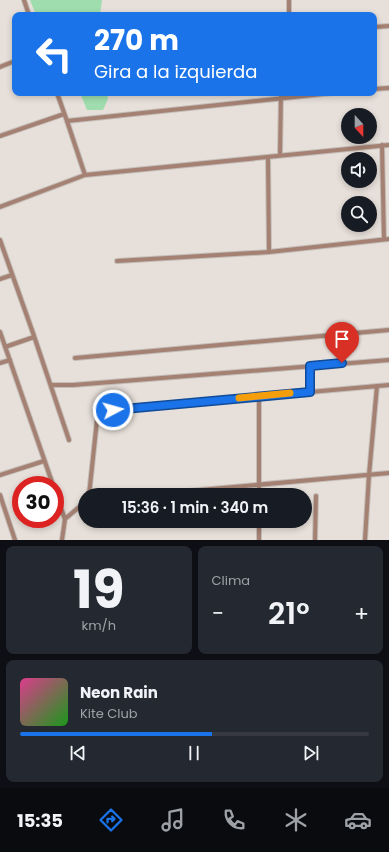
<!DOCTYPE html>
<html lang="es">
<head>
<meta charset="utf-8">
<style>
	:root { --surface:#171b24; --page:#242831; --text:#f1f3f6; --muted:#9ea1a6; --line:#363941; --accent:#1a73e8 }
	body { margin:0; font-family:Poppins,sans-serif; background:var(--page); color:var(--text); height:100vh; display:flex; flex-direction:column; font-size:15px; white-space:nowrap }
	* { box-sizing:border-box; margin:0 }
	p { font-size:13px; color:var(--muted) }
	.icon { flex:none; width:22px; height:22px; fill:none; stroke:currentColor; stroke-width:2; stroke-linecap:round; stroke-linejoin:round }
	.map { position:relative; height:540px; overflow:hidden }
	.drawer { display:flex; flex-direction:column; gap:6px; padding:6px; background:#0d0f14; flex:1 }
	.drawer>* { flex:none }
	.top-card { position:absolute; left:12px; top:12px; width:365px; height:84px; border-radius:8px; box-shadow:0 2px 6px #0003; background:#1a73e8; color:#fff; overflow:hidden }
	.needle { width:26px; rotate:159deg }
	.fabs { position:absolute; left:341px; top:108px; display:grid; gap:8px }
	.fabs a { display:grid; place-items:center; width:36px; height:36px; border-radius:50%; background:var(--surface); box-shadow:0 2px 6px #0003; font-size:20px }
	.speed { position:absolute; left:12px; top:476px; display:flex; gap:8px; font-size:20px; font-weight:700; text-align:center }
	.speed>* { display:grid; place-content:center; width:52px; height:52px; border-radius:50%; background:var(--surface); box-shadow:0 2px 6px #0003; line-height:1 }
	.speed .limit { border:6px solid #d22; background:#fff; color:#111 }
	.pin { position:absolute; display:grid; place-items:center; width:34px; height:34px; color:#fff; margin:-41px -17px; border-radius:50% 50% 50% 0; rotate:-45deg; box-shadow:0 0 4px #0007 }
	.pin .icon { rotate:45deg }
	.me { position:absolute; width:44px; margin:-22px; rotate:84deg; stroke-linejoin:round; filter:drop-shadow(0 0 3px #0008) }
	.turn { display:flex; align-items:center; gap:14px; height:84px; padding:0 16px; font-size:18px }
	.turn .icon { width:52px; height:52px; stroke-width:2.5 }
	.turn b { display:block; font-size:28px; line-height:34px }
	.big { font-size:30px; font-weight:600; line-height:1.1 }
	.drawer .tile { flex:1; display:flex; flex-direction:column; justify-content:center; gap:6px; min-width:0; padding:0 14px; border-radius:8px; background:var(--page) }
	.drawer .dial { align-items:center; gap:0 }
	.dial b { font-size:52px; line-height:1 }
	.song { display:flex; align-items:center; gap:12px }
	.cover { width:48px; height:48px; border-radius:6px; background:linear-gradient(135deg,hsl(330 70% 55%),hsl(120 70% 35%)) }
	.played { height:4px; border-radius:2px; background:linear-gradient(90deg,var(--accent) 55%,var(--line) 55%) }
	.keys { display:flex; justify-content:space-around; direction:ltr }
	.heat { display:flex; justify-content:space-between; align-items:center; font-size:22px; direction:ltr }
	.drawer .tiles { flex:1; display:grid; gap:6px; grid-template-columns:1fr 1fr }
	.tile:last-child { grid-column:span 2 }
	.trip { position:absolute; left:78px; top:488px; width:234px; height:40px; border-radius:20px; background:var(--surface); box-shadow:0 2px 6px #0003; font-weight:600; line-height:40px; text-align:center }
	.dock { display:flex; height:64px; justify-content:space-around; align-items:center; background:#090b0e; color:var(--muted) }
	.dock .icon { width:28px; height:28px }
	.dock .current { color:var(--accent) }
	.dock b { font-size:18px; color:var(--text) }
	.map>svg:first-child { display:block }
	.green { fill:#a0ddae }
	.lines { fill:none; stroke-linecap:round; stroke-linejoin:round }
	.minor-casing { stroke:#c4bdb8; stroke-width:6 }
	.minor { stroke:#a48172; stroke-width:4 }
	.route-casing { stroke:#114b97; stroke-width:10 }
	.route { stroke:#1a73e8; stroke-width:7 }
	.slow { stroke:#f59e0b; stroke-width:7 }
</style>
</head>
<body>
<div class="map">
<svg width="389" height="540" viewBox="0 0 389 540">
	<rect width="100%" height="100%" fill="#e7dfd9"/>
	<!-- green -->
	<path class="green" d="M 30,0 L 102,0 L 100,15 L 36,15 Z
		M 80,93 L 107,93 L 108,99 L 103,110 L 87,110 Z"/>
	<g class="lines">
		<!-- minor casing -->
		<g class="minor-casing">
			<path id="minor" d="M 24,0 L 29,15
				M 289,0 L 289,15
				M 374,27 L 389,26
				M 0,67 L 15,61
				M 374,89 L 389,88
				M 57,93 L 67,121 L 85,175
				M 67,121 L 332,93
				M 0,136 L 64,114
				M 382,145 L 384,239
				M 280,155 L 281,93
				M 268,157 L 269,252
				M 0,207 L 85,175 L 389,145
				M 0,240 L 33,333 L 69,440
				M 117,261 L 269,252 L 389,239
				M 0,279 L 12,275
				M 0,332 L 53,485
				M 5,347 L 34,337
				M 75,358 L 389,330
				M 0,363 L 10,360
				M 310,366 L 310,392
				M 51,385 L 73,385 L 389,360
				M 259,396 L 259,495
				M 0,475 L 44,461
				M 55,492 L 65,519 L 62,540
				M 0,495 L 15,540
				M 89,495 L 98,411 L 389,385
				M 144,495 L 389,473
				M 65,519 L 85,502
				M 259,521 L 259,540
				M 315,540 L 316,496
				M 365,540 L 369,475 L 377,386"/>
		</g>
		<!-- minor -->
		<use href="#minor" class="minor"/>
	</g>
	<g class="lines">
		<!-- route casing -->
		<g class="route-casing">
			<path id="route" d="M 113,410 L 310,392 L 310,366 L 342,363"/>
		</g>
		<!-- route -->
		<use href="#route" class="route"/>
		<!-- slow -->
		<path class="slow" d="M 239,398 L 290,393"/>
	</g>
</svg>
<div class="fabs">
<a><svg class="needle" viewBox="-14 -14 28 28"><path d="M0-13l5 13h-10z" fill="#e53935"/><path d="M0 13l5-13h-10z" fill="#9ea1a6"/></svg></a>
<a><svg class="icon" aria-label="sound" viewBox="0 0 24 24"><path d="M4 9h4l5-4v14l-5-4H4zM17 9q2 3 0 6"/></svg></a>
<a><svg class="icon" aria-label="search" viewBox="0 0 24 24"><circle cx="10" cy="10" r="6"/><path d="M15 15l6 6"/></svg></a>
</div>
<div class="speed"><div class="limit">30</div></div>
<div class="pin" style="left:342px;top:363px;background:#d93025"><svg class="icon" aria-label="arrive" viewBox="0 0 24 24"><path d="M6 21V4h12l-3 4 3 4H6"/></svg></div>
<svg class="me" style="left:113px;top:410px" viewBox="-20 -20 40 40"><circle r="17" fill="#1a73e8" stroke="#fff" stroke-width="3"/><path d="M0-11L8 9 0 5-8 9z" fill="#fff"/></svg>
<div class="trip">15:36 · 1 min · 340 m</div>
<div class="top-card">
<div class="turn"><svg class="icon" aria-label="left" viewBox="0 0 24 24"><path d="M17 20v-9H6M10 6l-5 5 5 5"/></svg><div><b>270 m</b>Gira a la izquierda</div></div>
</div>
</div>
<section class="drawer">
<div class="tiles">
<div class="tile dial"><b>19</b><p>km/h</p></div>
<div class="tile"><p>Clima</p>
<div class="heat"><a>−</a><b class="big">21°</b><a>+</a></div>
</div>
<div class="tile">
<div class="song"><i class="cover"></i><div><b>Neon Rain</b><p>Kite Club</p></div></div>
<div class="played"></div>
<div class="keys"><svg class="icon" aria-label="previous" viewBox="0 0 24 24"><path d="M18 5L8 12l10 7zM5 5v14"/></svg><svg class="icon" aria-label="pause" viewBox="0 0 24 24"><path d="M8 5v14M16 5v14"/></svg><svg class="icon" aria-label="next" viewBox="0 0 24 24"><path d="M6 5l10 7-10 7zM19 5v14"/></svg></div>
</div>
</div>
</section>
<nav class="dock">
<b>15:35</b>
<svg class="icon current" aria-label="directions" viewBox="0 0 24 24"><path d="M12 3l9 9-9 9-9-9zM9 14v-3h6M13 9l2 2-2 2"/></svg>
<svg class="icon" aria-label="music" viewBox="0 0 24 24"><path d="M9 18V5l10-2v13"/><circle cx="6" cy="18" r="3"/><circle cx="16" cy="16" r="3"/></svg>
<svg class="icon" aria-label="phone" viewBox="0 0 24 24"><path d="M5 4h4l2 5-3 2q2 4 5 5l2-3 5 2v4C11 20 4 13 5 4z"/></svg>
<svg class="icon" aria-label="climate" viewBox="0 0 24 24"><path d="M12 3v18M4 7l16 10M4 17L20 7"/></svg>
<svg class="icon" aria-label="car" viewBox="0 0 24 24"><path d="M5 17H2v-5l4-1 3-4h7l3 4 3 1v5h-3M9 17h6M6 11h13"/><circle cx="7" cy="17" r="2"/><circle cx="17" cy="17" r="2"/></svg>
</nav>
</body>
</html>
